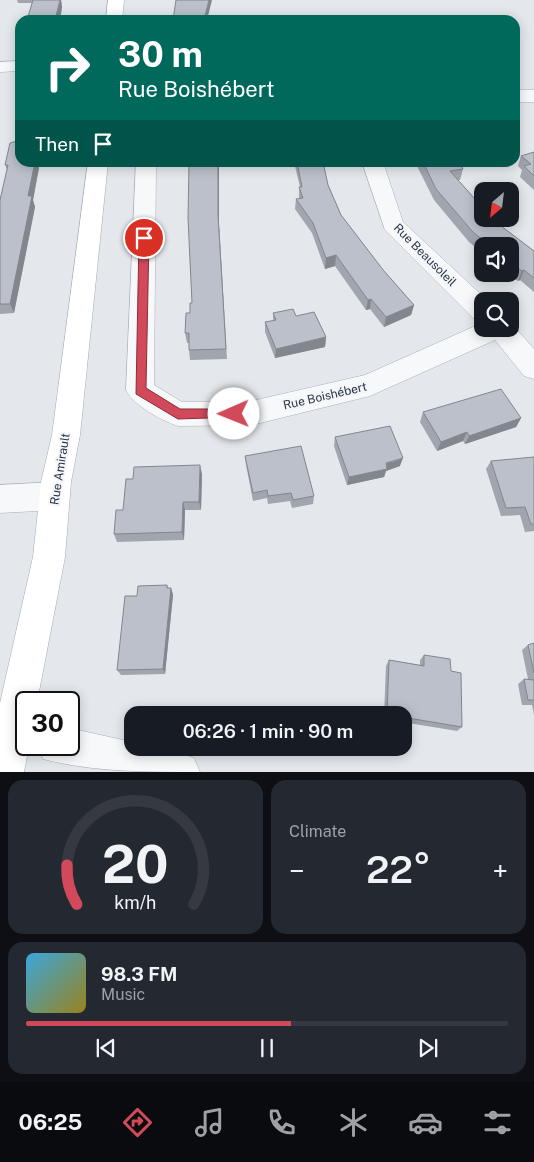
<!DOCTYPE html>
<html lang="en">
<head>
<meta charset="utf-8">
<style>
	:root { --surface:#171b24; --page:#242831; --text:#f1f3f6; --muted:#9ea1a6; --line:#363941; --accent:#d1495b }
	body { margin:0; font-family:"Public Sans",sans-serif; background:var(--page); color:var(--text); height:100vh; display:flex; flex-direction:column; font-size:19px; white-space:nowrap }
	* { box-sizing:border-box; margin:0 }
	p { font-size:16px; color:var(--muted) }
	.icon { flex:none; width:28px; height:28px; fill:none; stroke:currentColor; stroke-width:2; stroke-linecap:round; stroke-linejoin:round }
	.map { position:relative; height:772px; overflow:hidden }
	.details { display:flex; flex-direction:column; gap:8px; padding:8px; background:#0d0f14; flex:1 }
	.details>* { flex:none }
	.top-card { position:absolute; left:15px; top:15px; width:505px; height:152px; border-radius:15px; box-shadow:0 2px 12px #0003; background:#00695c; color:#fff; overflow:hidden }
	.needle { width:32px; rotate:208deg }
	.controls { position:absolute; left:474px; top:182px; display:grid; gap:10px }
	.controls a { display:grid; place-items:center; width:45px; height:45px; border-radius:10px; background:var(--surface); box-shadow:0 2px 12px #0003; font-size:25px }
	.speed { position:absolute; left:15px; top:691px; display:flex; gap:10px; font-size:25px; font-weight:700; text-align:center }
	.speed>* { display:grid; place-content:center; width:65px; height:65px; border-radius:50%; background:var(--surface); box-shadow:0 2px 12px #0003; line-height:1 }
	.speed .limit { border:2px solid #111; border-radius:8px; background:#fff; color:#111 }
	.pin { position:absolute; display:grid; place-items:center; width:42px; height:42px; color:#fff; margin:-21px; border:2px solid #fff; border-radius:50%; box-shadow:0 1px 5px #0007 }
	.me { position:absolute; width:55px; margin:-28px; rotate:269deg; stroke-linejoin:round; filter:drop-shadow(0 0 4px #0008) }
	.turn { display:flex; align-items:center; gap:18px; height:105px; padding:0 20px; font-size:22px }
	.turn .icon { width:65px; height:65px; stroke-width:2.5 }
	.turn b { display:block; font-size:35px; line-height:42px }
	.then { display:flex; align-items:center; height:48px; padding:0 20px; background:#0003; gap:10px; font-size:19px }
	.big { font-size:38px; font-weight:600; line-height:1.1 }
	.details .widget { flex:1; display:flex; flex-direction:column; justify-content:center; gap:8px; min-width:0; padding:0 18px; border-radius:15px; background:var(--page) }
	.details .dial { align-items:center; gap:0 }
	.dial svg { height:130px; overflow:visible; fill:none; stroke:var(--line); stroke-width:7; stroke-linecap:round; text-anchor:middle }
	.dial text { fill:var(--text); stroke:none }
	.song { display:flex; align-items:center; gap:15px }
	.cover { width:60px; height:60px; border-radius:8px; background:linear-gradient(135deg,hsl(200 70% 55%),hsl(50 70% 35%)) }
	.played { height:5px; border-radius:2px; background:linear-gradient(90deg,var(--accent) 55%,var(--line) 55%) }
	.keys { display:flex; justify-content:space-around; direction:ltr }
	.heat { display:flex; justify-content:space-between; align-items:center; font-size:28px; direction:ltr }
	.details .tiles { flex:1; display:grid; gap:8px; grid-template-columns:1fr 1fr }
	.widget:last-child { grid-column:span 2 }
	.trip { position:absolute; left:124px; top:706px; width:288px; height:50px; border-radius:15px; background:var(--surface); box-shadow:0 2px 12px #0003; font-weight:600; line-height:50px; text-align:center }
	.tab-bar { display:flex; height:80px; justify-content:space-around; align-items:center; background:#090b0e; color:var(--muted) }
	.tab-bar .icon { width:35px; height:35px }
	.tab-bar .current { color:var(--accent) }
	.tab-bar b { font-size:22px; color:var(--text) }
	.map>svg:first-child { display:block }
	.lines { fill:none; stroke-linecap:round; stroke-linejoin:round }
	.minor-casing { stroke:#a9aeb7; stroke-width:1 }
	.major-casing { stroke:#a3abb8; stroke-width:1 }
	.minor { fill:#f7f8fa; fill-rule:evenodd }
	.major { fill:#fff; fill-rule:evenodd }
	.wall { fill:#a1a5ae }
	.shaded-wall { fill:#83868d }
	.building { fill:#bbc0ca; stroke:#83868d }
	.route { fill:#d1495b; stroke:#882f3b }
	.labels { text-anchor:middle; stroke-width:4.5; stroke-linejoin:round; paint-order:stroke }
	.street-label { font-size:12px; fill:#2b3445; stroke:#f4f6f9 }
</style>
</head>
<body>
<div class="map">
<svg width="534" height="772" viewBox="0 0 534 772">
	<rect width="100%" height="100%" fill="#e4e7ec"/>
	<g class="lines">
		<!-- minor casing -->
		<g class="minor-casing">
			<path id="minor" d="M 20,61 L 20,71 L 0,72 L 0,62 Z
				M 515,90 L 534,90 L 534,102 L 515,102 Z
				M 136,162 L 156,162 L 154,385 L 182,402 L 252,401 L 365,375 L 482,323 L 482,329 L 510,329 L 510,322 L 534,349 L 534,379 L 524,376 L 495,340 L 370,396 L 252,425 L 178,426 C 161,420 134,406 126,390 Z
				M 362,162 L 383,162 L 403,222 L 488,301 L 482,301 L 482,320 L 473,318 L 385,230 Z
				M 55,482 L 66,486 L 70,496 L 66,506 L 55,510 L 0,513 L 0,485 Z
				M 69,728 L 132,742 L 132,748 C 155,748 173,750 194,758 L 200,772 C 148,772 92,772 43,759 L 38,745 L 69,745 Z"/>
		</g>
		<!-- major casing -->
		<g class="major-casing">
			<path id="major" d="M 108,0 L 124,0 L 122,20 L 106,20 Z
				M 88,162 L 108,162 L 80,435 L 71,482 L 65,557 L 37,702 L 26,702 L 26,745 L 29,745 L 24,772 L 0,772 L 0,703 L 33,557 L 41,482 L 52,435 Z"/>
		</g>
		<!-- minor -->
		<use href="#minor" class="minor"/>
		<!-- major -->
		<use href="#major" class="major"/>
	</g>
	<!-- wall -->
	<path class="wall" d="M 17,0 L 61,0 L 62,7 L 60,20 L 27,20 L 32,3 L 18,3 Z
		M 534,152 L 534,190 L 520,177 L 522,170 L 518,166 L 521,156 Z
		M 20,162 L 40,162 L 33,200 L 35,207 L 14,313 L 0,314 L 0,200 L 7,170 L 5,165 Z
		M 294,162 L 323,162 L 328,185 L 341,215 L 384,271 L 414,305 L 411,315 L 384,327 L 370,309 L 366,310 L 335,266 L 325,269 L 312,233 L 295,209 L 296,199 L 299,199 L 299,187 L 300,187 Z
		M 415,162 L 459,162 L 463,169 L 460,180 L 458,180 L 497,223 L 534,251 L 534,292 L 520,280 L 518,281 L 508,274 L 510,274 L 510,246 L 482,246 L 482,253 L 469,242 L 434,200 Z
		M 219,225 L 227,359 L 190,360 L 189,350 L 189,343 L 187,343 L 185,333 L 192,303 Z
		M 273,313 L 296,316 L 326,337 L 325,347 L 275,358 L 265,332 L 265,322 L 273,321 Z
		M 423,412 L 521,418 L 516,427 L 465,444 L 463,441 L 437,451 L 420,422 Z
		M 335,437 L 400,466 L 386,471 L 384,477 L 347,485 L 334,446 Z
		M 245,456 L 314,496 L 313,504 L 292,508 L 290,501 L 268,504 L 267,498 L 253,501 L 246,465 Z
		M 534,457 L 534,531 L 525,532 L 520,515 L 501,516 L 486,469 L 491,461 Z
		M 202,474 L 201,510 L 185,510 L 184,540 L 117,542 L 114,534 L 123,510 Z
		M 167,585 L 168,588 L 171,588 L 173,595 L 165,674 L 121,675 L 117,670 L 137,596 Z
		M 534,643 L 534,715 L 532,705 L 522,705 L 518,684 L 524,679 L 528,679 L 522,650 L 528,645 Z
		M 424,655 L 462,727 L 457,731 L 402,722 L 402,715 L 384,715 L 386,666 L 389,660 L 420,665 L 420,660 Z"/>
	<!-- shaded-wall -->
	<path class="shaded-wall" d="M 60,0 L 61,0 L 62,7 L 60,20 L 55,20 Z
		M 209,0 L 212,0 L 207,20 L 204,20 Z
		M 35,162 L 40,162 L 33,200 L 35,207 L 14,313 L 10,304 L 28,196 Z
		M 218,162 L 219,162 L 219,225 L 227,359 L 218,215 Z
		M 336,255 L 335,266 L 325,269 L 326,258 Z
		M 524,270 L 520,280 L 518,281 L 522,271 Z
		M 371,299 L 370,309 L 366,310 L 368,300 Z
		M 414,305 L 411,315 L 384,327 L 386,317 Z
		M 326,337 L 325,347 L 275,358 L 276,349 Z
		M 521,418 L 516,427 L 465,444 L 469,436 Z
		M 467,432 L 463,441 L 437,451 L 441,442 Z
		M 403,458 L 400,466 L 386,471 L 384,477 L 347,485 L 349,477 Z
		M 200,465 L 202,474 L 201,510 L 199,502 Z
		M 183,502 L 185,510 L 184,540 L 182,532 Z
		M 171,588 L 173,595 L 165,674 L 163,669 Z"/>
	<!-- building -->
	<path class="building" d="M 33,0 L 60,0 L 55,20 L 27,20 Z
		M 176,0 L 209,0 L 204,20 L 173,20 Z
		M 20,132 L 20,162 L 35,162 L 28,196 L 32,196 L 10,304 L 0,304 L 0,200 L 8,165 L 5,165 L 10,143 L 17,141 Z
		M 534,152 L 534,176 L 524,166 L 531,164 L 521,156 Z
		M 189,162 L 218,162 L 218,215 L 226,349 L 189,350 L 189,333 L 185,333 L 186,313 L 190,313 L 190,303 L 192,303 L 188,218 Z
		M 297,162 L 323,162 L 328,185 L 341,215 L 384,271 L 414,305 L 386,317 L 371,299 L 368,300 L 336,255 L 326,258 L 313,223 L 296,199 L 303,198 L 299,187 L 302,187 Z
		M 423,162 L 459,162 L 463,169 L 450,171 L 482,207 L 482,219 L 493,219 L 497,223 L 534,251 L 534,278 L 524,270 L 522,271 L 510,262 L 510,246 L 490,246 L 473,232 L 436,189 Z
		M 293,309 L 296,316 L 314,312 L 326,337 L 276,349 L 265,322 L 276,320 L 273,313 Z
		M 501,389 L 521,418 L 469,436 L 467,432 L 441,442 L 423,412 Z
		M 390,426 L 403,458 L 386,463 L 387,469 L 349,477 L 335,437 Z
		M 301,446 L 314,496 L 293,500 L 291,493 L 268,496 L 267,490 L 253,493 L 245,456 Z
		M 534,457 L 534,524 L 531,524 L 525,507 L 506,508 L 491,461 Z
		M 200,465 L 199,502 L 183,502 L 182,532 L 114,534 L 116,510 L 123,510 L 126,479 L 133,479 L 134,467 Z
		M 167,585 L 167,588 L 171,588 L 163,669 L 117,670 L 125,596 L 137,596 L 138,586 Z
		M 534,643 L 534,673 L 528,645 Z
		M 424,655 L 450,659 L 451,671 L 461,673 L 462,727 L 402,717 L 402,715 L 387,715 L 389,660 L 424,666 Z
		M 524,679 L 534,680 L 534,700 L 528,700 Z"/>
	<!-- route -->
	<path class="route" d="M 144,235 L 149,238 L 146,388 L 180,409 L 234,409 L 238,410 L 238,417 L 178,419 L 136,394 L 139,238 Z"/>
	<g class="labels">
		<!-- street labels -->
		<g class="street-label">
			<text transform="translate(425 255) rotate(45)" y="4">Rue Beausoleil</text>
			<text transform="translate(325 396) rotate(-13)" y="4">Rue Boishébert</text>
			<text transform="translate(60 469) rotate(-81)" y="4">Rue Amirault</text>
		</g>
	</g>
</svg>
<div class="controls">
<a><svg class="needle" viewBox="-14 -14 28 28"><path d="M0-13l5 13h-10z" fill="#e53935"/><path d="M0 13l5-13h-10z" fill="#9ea1a6"/></svg></a>
<a><svg class="icon" aria-label="sound" viewBox="0 0 24 24"><path d="M4 9h4l5-4v14l-5-4H4zM17 9q2 3 0 6"/></svg></a>
<a><svg class="icon" aria-label="search" viewBox="0 0 24 24"><circle cx="10" cy="10" r="6"/><path d="M15 15l6 6"/></svg></a>
</div>
<div class="speed"><div class="limit">30</div></div>
<div class="pin" style="left:144px;top:238px;background:#d93025"><svg class="icon" aria-label="arrive" viewBox="0 0 24 24"><path d="M6 21V4h12l-3 4 3 4H6"/></svg></div>
<svg class="me" style="left:234px;top:414px" viewBox="-20 -20 40 40"><circle r="19" fill="#fff"/><path d="M0-13L10 11 0 6-10 11z" fill="#d1495b"/></svg>
<div class="trip">06:26 · 1 min · 90 m</div>
<div class="top-card">
<div class="turn"><svg class="icon" aria-label="right" viewBox="0 0 24 24"><path d="M7 20v-9h11M14 6l5 5-5 5"/></svg><div><b>30 m</b>Rue Boishébert</div></div>
<div class="then">Then<svg class="icon" aria-label="arrive" viewBox="0 0 24 24"><path d="M6 21V4h12l-3 4 3 4H6"/></svg></div>
</div>
</div>
<section class="details">
<div class="tiles">
<div class="widget dial"><svg viewBox="0 0 100 80">
<path d="M14 69A42 42 0 1 1 86 69"/>
<path d="M14 69A42 42 0 0 1 8 45" stroke="#d1495b"/>
<text x="50" y="56" font-size="32" font-weight="700">20</text>
<text x="50" y="72" font-size="11">km/h</text>
</svg></div>
<div class="widget"><p>Climate</p>
<div class="heat"><a>−</a><b class="big">22°</b><a>+</a></div>
</div>
<div class="widget">
<div class="song"><i class="cover"></i><div><b>98.3 FM</b><p>Music</p></div></div>
<div class="played"></div>
<div class="keys"><svg class="icon" aria-label="previous" viewBox="0 0 24 24"><path d="M18 5L8 12l10 7zM5 5v14"/></svg><svg class="icon" aria-label="pause" viewBox="0 0 24 24"><path d="M8 5v14M16 5v14"/></svg><svg class="icon" aria-label="next" viewBox="0 0 24 24"><path d="M6 5l10 7-10 7zM19 5v14"/></svg></div>
</div>
</div>
</section>
<nav class="tab-bar">
<b>06:25</b>
<svg class="icon current" aria-label="directions" viewBox="0 0 24 24"><path d="M12 3l9 9-9 9-9-9zM9 14v-3h6M13 9l2 2-2 2"/></svg>
<svg class="icon" aria-label="music" viewBox="0 0 24 24"><path d="M9 18V5l10-2v13"/><circle cx="6" cy="18" r="3"/><circle cx="16" cy="16" r="3"/></svg>
<svg class="icon" aria-label="phone" viewBox="0 0 24 24"><path d="M5 4h4l2 5-3 2q2 4 5 5l2-3 5 2v4C11 20 4 13 5 4z"/></svg>
<svg class="icon" aria-label="climate" viewBox="0 0 24 24"><path d="M12 3v18M4 7l16 10M4 17L20 7"/></svg>
<svg class="icon" aria-label="car" viewBox="0 0 24 24"><path d="M5 17H2v-5l4-1 3-4h7l3 4 3 1v5h-3M9 17h6M6 11h13"/><circle cx="7" cy="17" r="2"/><circle cx="17" cy="17" r="2"/></svg>
<svg class="icon" aria-label="filters" viewBox="0 0 24 24"><path d="M4 7h16M4 17h16"/><circle cx="9" cy="7" r="2"/><circle cx="15" cy="17" r="2"/></svg>
</nav>
</body>
</html>
